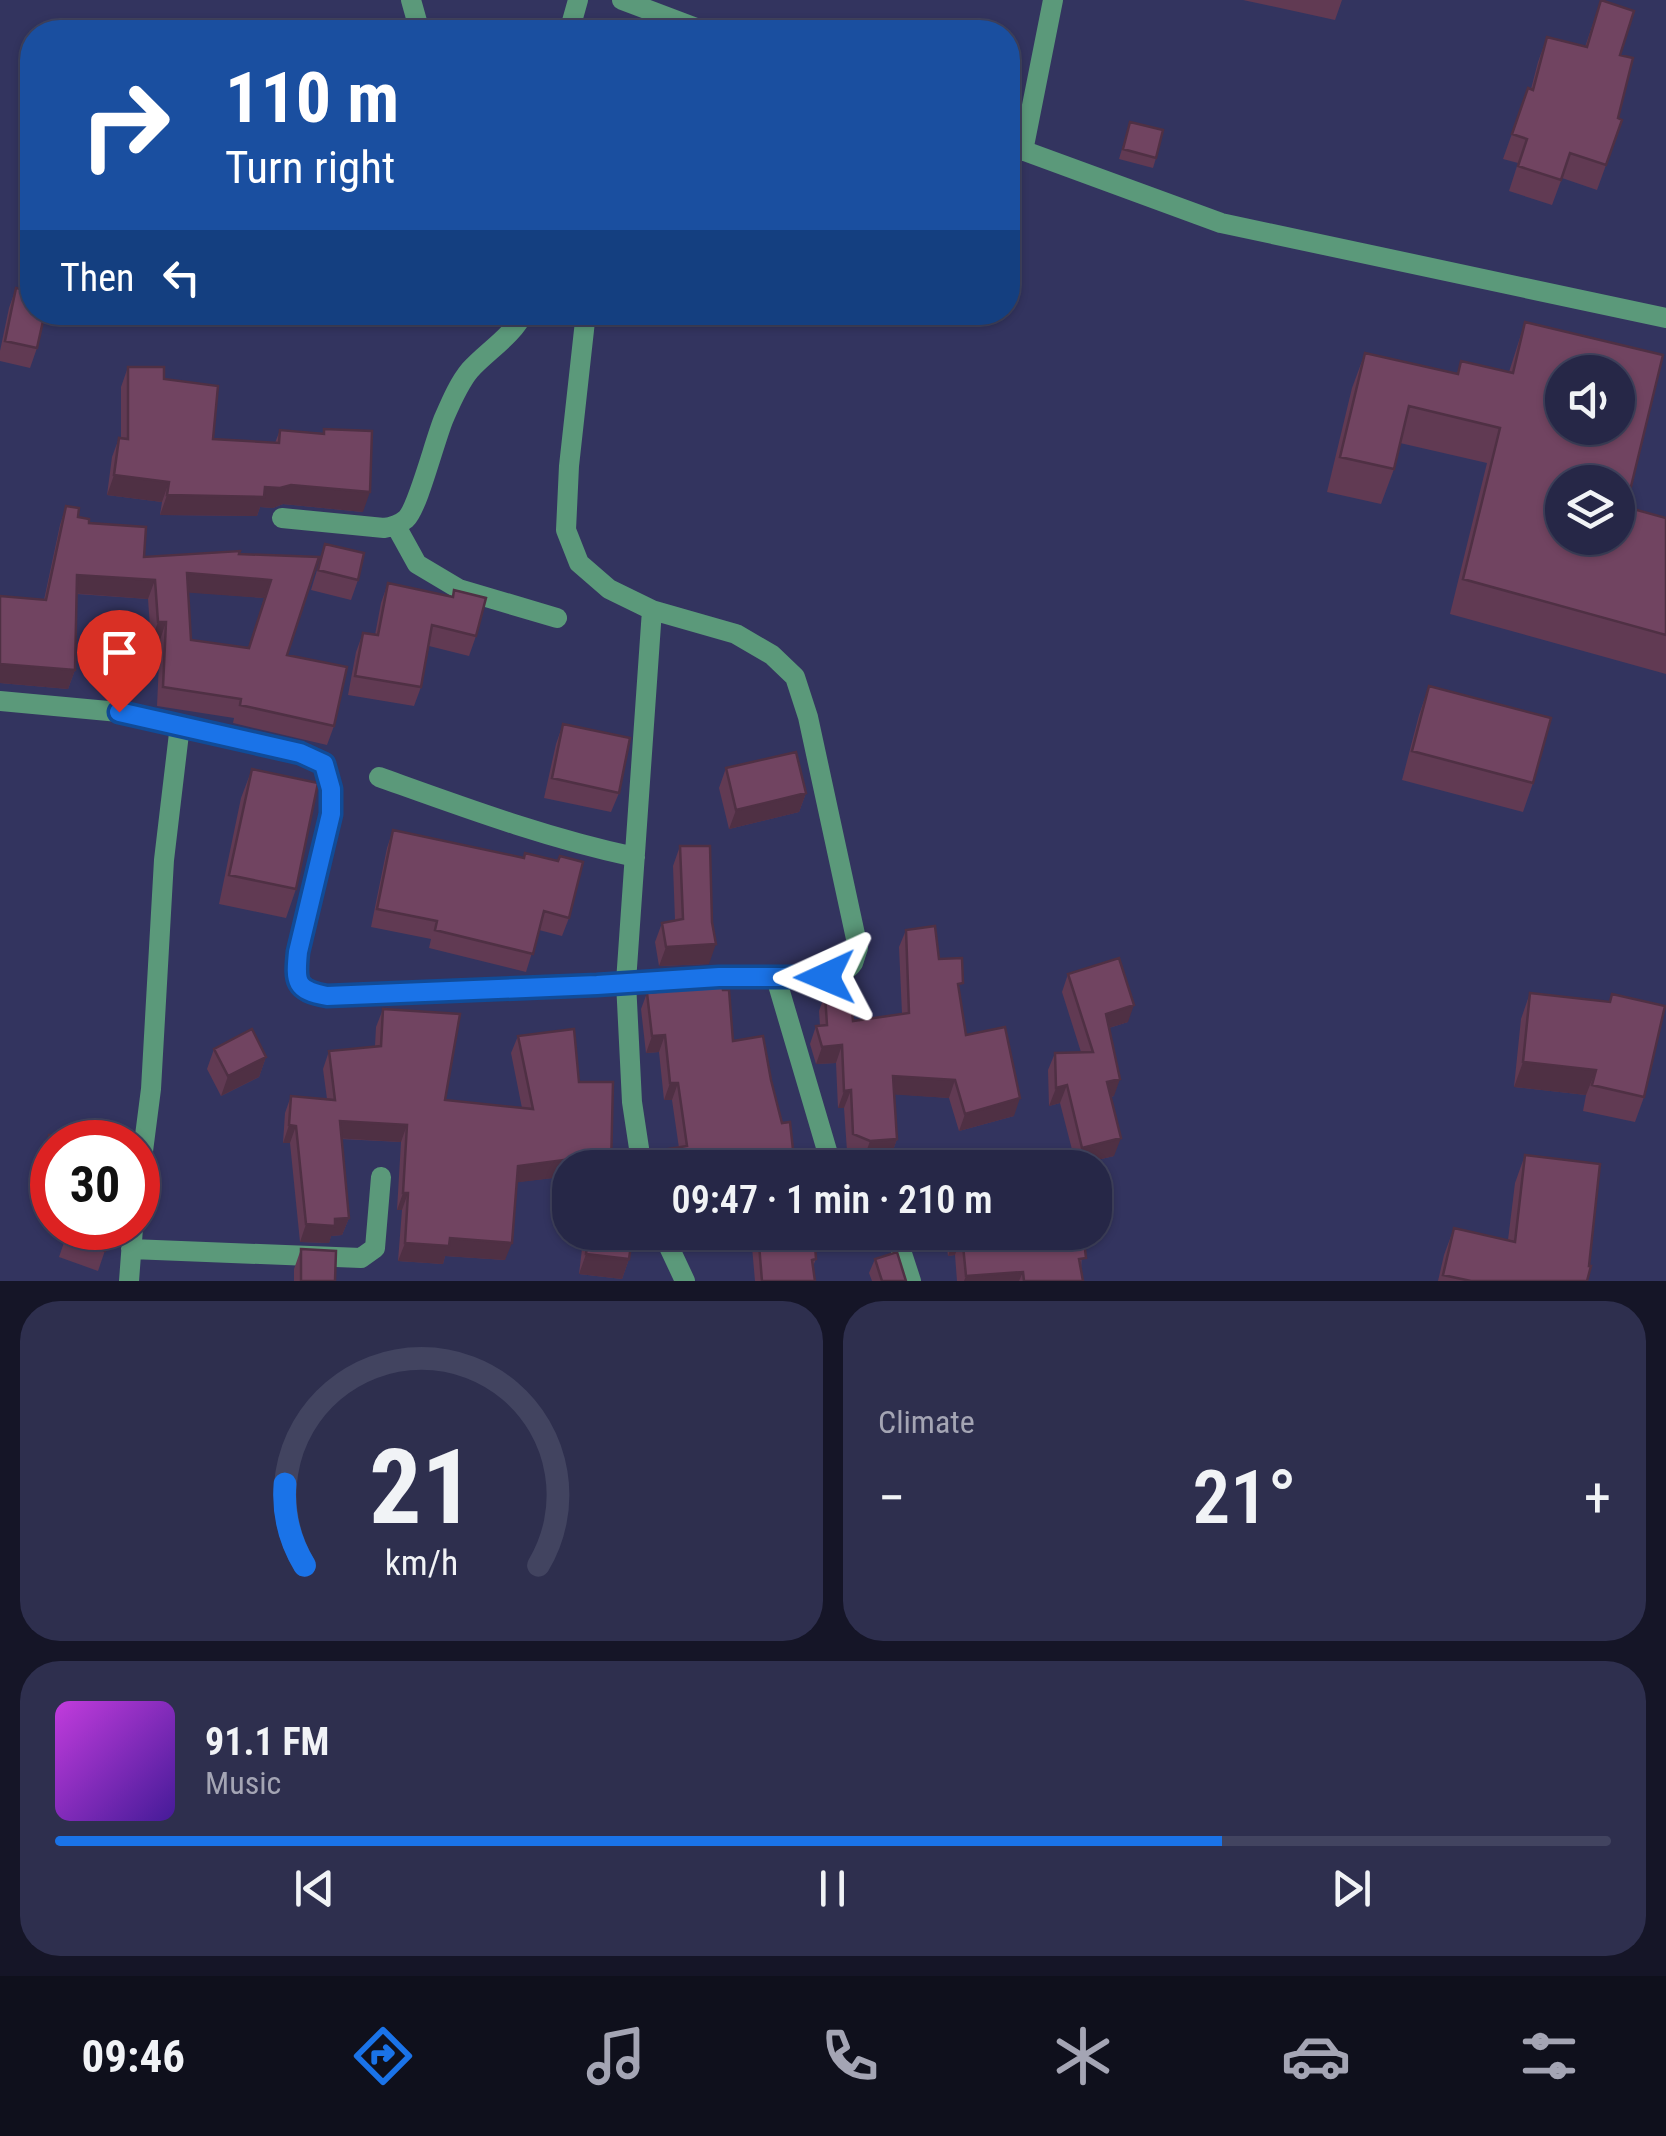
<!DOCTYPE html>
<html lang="en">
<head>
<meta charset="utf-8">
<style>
	:root { --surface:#262747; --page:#2e2f4e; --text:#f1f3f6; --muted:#a4a5b4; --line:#424460; --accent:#1a73e8 }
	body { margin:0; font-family:"Roboto Condensed",sans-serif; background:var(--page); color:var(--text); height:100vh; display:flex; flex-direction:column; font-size:38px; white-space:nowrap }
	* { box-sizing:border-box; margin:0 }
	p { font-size:32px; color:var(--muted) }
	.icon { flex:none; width:55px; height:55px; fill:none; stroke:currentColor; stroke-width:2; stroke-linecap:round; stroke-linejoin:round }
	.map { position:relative; height:1281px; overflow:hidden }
	.details { display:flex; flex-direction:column; gap:20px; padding:20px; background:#151527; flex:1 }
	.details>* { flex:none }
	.banner { position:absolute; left:20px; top:20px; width:1000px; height:305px; border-radius:40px; box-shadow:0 2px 8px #0004,0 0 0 2px var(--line); background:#1a4fa0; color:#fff; overflow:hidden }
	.fabs { position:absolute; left:1545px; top:355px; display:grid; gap:20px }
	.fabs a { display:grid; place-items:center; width:90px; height:90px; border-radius:50%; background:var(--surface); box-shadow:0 2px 8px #0004,0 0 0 2px var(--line); font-size:50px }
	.speed { position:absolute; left:30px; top:1120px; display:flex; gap:20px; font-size:50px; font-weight:700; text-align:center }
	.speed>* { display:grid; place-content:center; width:130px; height:130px; border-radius:50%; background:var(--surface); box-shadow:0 2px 8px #0004,0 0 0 2px var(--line); line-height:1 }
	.speed .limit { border:15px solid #d22; background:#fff; color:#111 }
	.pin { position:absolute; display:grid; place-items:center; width:85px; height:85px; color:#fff; margin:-102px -42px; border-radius:50% 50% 50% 0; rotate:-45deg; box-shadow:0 0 10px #0007 }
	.pin .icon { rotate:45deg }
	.me { position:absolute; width:110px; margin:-55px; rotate:269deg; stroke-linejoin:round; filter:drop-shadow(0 0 8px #0008) }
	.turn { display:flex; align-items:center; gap:35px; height:210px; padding:0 40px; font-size:45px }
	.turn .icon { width:130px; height:130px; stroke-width:2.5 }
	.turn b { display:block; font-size:70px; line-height:85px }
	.then { display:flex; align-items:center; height:95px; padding:0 40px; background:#0003; gap:20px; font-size:38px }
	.big { font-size:75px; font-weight:600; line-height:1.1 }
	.details .tile { flex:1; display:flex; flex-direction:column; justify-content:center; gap:15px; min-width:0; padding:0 35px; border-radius:40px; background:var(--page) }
	.details .dial { align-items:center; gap:0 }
	.dial svg { height:260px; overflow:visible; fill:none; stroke:var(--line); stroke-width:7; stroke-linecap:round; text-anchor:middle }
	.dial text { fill:var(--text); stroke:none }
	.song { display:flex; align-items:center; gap:30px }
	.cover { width:120px; height:120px; border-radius:15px; background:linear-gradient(135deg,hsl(290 70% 55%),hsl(260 70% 35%)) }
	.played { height:10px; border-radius:5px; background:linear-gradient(90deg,var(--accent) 75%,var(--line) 75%) }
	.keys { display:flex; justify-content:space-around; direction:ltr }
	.heat { display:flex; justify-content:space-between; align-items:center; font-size:55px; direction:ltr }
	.details .tiles { flex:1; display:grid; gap:20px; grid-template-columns:1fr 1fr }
	.tile:last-child { grid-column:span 2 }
	.trip { position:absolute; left:552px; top:1150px; width:560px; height:100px; border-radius:40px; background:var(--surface); box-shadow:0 2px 8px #0004,0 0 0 2px var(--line); font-weight:600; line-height:100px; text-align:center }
	.tab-bar { display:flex; height:160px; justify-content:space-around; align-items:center; background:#0f101c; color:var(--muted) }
	.tab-bar .icon { width:70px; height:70px }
	.tab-bar .on { color:var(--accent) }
	.tab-bar b { font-size:45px; color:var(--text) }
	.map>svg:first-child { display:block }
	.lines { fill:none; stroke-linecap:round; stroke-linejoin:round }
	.minor { stroke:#5b997a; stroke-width:20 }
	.tertiary { stroke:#5b997a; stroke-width:20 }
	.wall { fill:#613a53; fill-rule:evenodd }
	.shaded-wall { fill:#4f3044 }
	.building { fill:#714461; stroke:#4f3044; stroke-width:2.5; fill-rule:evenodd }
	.route-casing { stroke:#114b97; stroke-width:25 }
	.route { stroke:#1a73e8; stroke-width:18 }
</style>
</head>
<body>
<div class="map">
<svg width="1666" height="1281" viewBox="0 0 1666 1281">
	<rect width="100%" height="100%" fill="#33345f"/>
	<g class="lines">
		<!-- minor -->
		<path class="minor" d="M 411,0 L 420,32
			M 569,32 L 578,0
			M 1023,151 L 1053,0
			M 586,312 L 569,466 L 566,530 L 579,563 L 609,589 L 652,610 L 626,982 L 719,977 L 776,978 L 828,1154 L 836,1162 L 854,1168
			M 282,518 L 384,528 C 392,527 399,525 406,519 C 418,508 435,439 444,418 C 451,402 459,383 470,370 C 487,351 513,336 524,312
			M 396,526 L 417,564 L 459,589 L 557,618
			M 652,610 L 736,634 L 772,655 L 795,677 L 808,717 L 858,948 C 856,953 855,958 853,963 C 841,982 796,977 776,978
			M 0,701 L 119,712 L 180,725 L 164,860 L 151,1089 L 138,1190
			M 180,725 L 300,753 L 323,764 L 331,789 L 331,814 L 298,952 L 296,975 L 301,988 L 311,993 L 327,995 L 597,985 L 626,982 L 632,1102 L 642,1168
			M 379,777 C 463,807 546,838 635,857
			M 662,1232 L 685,1281
			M 895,1232 L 911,1281
			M 131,1249 L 361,1258 L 375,1248 L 381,1177
			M 129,1281 L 133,1228"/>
		<!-- tertiary -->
		<path class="tertiary" d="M 622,0 L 707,32
			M 1008,145 L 1221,223 L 1666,318"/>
	</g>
	<!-- wall -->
	<path class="wall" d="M 1243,0 L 1342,0 L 1335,20 Z
		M 1601,0 L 1620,55 L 1606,165 L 1597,190 L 1562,178 L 1552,205 L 1509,191 L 1518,163 L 1503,159 L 1528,88 L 1531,89 L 1538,62 L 1547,37 L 1585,47 Z
		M 1130,122 L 1156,158 L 1153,168 L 1119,159 Z
		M 16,288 L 37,348 L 30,368 L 0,361 L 0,351 L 9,308 Z
		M 1525,322 L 1626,507 L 1666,518 L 1666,674 L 1450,614 L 1487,463 L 1400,443 L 1394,469 L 1381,504 L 1327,492 L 1352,388 L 1365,353 L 1457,374 L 1461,361 L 1509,372 Z
		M 128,367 L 164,379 L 213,439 L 275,443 L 280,430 L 323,433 L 324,429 L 363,512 L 283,504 L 273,508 L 260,507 L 257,516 L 160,515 L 162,502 L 107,495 L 112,457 L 119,438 L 121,438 L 121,387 Z
		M 66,506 L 78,517 L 144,557 L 239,554 L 319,557 L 287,655 L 334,726 L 327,745 L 233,723 L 234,718 L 157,706 L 160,640 L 151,641 L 148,599 L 77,594 L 75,670 L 68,689 L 0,683 L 0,596 L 44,600 L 60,525 ZM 188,592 L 264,598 L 249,648 L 191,640 Z
		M 325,544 L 358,580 L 351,600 L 311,590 Z
		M 388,583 L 476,636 L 469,656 L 429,646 L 421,687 L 414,706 L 348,695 L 356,652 L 363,633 L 375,635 L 381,603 Z
		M 1429,686 L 1533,783 L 1523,812 L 1402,780 L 1419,715 Z
		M 563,724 L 619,793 L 611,812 L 544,798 L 556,744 Z
		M 726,768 L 806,793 L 799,812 L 729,829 L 719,788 Z
		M 252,769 L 296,889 L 286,918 L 219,904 L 241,798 Z
		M 393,830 L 569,918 L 562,936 L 539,930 L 526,972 L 429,948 L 431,939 L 371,927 L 387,848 Z
		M 680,846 L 709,964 L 659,966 L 655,942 L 662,923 L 675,920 L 673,866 Z
		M 906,930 L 939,959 L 960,993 L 966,1035 L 1014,1116 L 959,1131 L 949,1098 L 894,1094 L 897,1139 L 891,1156 L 864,1158 L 847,1151 L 844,1108 L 838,1108 L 836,1063 L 816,1064 L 810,1044 L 816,1026 L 820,1026 L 819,1011 L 825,994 L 853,1021 L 902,1014 L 899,947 Z
		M 1068,974 L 1128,1022 L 1109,1028 L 1114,1096 L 1111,1097 L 1114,1156 L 1076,1165 L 1060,1103 L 1049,1106 L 1048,1070 L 1055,1053 L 1081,1052 L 1062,992 Z
		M 671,977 L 771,1080 L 795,1168 L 656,1168 L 662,1150 L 679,1148 L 672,1100 L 664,1100 L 659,1052 L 646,1053 L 641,1009 L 647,993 L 665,991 Z
		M 1530,993 L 1609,1002 L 1612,994 L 1644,1097 L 1635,1122 L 1583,1111 L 1586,1095 L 1514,1087 L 1521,1019 Z
		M 383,1009 L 445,1100 L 522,1108 L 511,1053 L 518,1036 L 579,1082 L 611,1168 L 570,1168 L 570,1176 L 517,1182 L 505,1260 L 445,1256 L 443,1264 L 398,1261 L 402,1210 L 397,1210 L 401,1142 L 341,1139 L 349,1218 L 342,1235 L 331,1236 L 329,1243 L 300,1242 L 290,1143 L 283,1143 L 285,1113 L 291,1096 L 327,1099 L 323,1069 L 329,1051 L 375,1046 L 376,1027 Z
		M 214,1049 L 266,1057 L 259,1077 L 221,1096 L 207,1069 Z
		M 49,1135 L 52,1142 L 52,1205 L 40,1204 L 42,1154 Z
		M 1525,1155 L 1587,1281 L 1438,1281 L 1444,1255 L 1454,1228 L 1508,1240 L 1515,1183 Z
		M 69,1228 L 112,1230 L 98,1271 L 59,1257 Z
		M 584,1232 L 633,1232 L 629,1259 L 622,1279 L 579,1274 Z
		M 756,1232 L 814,1232 L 816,1259 L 813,1266 L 815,1281 L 755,1281 L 752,1247 Z
		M 945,1232 L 1083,1232 L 1081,1271 L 1083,1281 L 957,1281 L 955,1255 L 948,1256 Z
		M 301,1249 L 335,1281 L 294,1281 L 294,1269 Z
		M 875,1259 L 906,1281 L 872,1281 L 869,1273 Z"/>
	<!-- shaded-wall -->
	<path class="shaded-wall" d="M 114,475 L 169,482 L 162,502 L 107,495 Z
		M 291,485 L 370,492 L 363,512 L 283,504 L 273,508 L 260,507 L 257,516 L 160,515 L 167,495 Z
		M 187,573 L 271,580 L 264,598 L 180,592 Z
		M 77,575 L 155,580 L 148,599 L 70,593 Z
		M 158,622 L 166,622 L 160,640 L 151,641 Z
		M 0,664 L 75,670 L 68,689 L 0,683 Z
		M 806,793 L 799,812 L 729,829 L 736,810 Z
		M 716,944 L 709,964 L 659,966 L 666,947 Z
		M 1134,1005 L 1128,1022 L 1099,1031 L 1106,1014 Z
		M 665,1035 L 659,1052 L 646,1053 L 652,1036 Z
		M 842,1045 L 836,1063 L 816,1064 L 822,1047 Z
		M 266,1057 L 259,1077 L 221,1096 L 228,1076 Z
		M 1523,1062 L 1596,1070 L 1586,1095 L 1514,1087 Z
		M 893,1076 L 955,1080 L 949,1098 L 886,1094 Z
		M 1120,1079 L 1114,1096 L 1101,1099 L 1107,1082 Z
		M 670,1083 L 678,1083 L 672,1100 L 664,1100 Z
		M 1067,1085 L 1060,1103 L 1049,1106 L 1056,1088 Z
		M 851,1090 L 844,1108 L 838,1108 L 844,1091 Z
		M 1020,1098 L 1014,1116 L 959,1131 L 965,1114 Z
		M 340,1121 L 407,1125 L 401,1142 L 333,1138 Z
		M 289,1125 L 296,1126 L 290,1143 L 283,1143 Z
		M 1121,1138 L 1114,1156 L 1076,1165 L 1082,1148 Z
		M 897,1139 L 891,1156 L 864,1158 L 870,1141 Z
		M 587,1157 L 583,1168 L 570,1168 L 570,1176 L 512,1183 L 518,1166 Z
		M 47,1184 L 52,1184 L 52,1205 L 40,1204 Z
		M 403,1193 L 408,1193 L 402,1210 L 397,1210 Z
		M 349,1218 L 342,1235 L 331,1236 L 329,1243 L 300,1242 L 306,1224 Z
		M 962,1235 L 955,1255 L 948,1256 L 955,1236 Z
		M 450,1238 L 512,1243 L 505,1260 L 445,1256 L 443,1264 L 398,1261 L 405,1243 Z
		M 586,1254 L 629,1259 L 622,1279 L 579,1274 Z
		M 1023,1272 L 1019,1281 L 964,1281 L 966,1276 Z"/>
	<!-- building -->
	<path class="building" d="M 1601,0 L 1634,11 L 1620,55 L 1633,58 L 1618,118 L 1622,120 L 1606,165 L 1570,153 L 1561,180 L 1518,166 L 1527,139 L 1512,134 L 1528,88 L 1533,90 L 1547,37 L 1587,47 Z
		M 1130,122 L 1163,130 L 1156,158 L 1123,149 Z
		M 16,288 L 32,291 L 32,312 L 45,312 L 37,348 L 5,341 Z
		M 1525,322 L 1663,355 L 1626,507 L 1666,518 L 1666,635 L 1463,579 L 1500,428 L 1409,406 L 1394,469 L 1340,457 L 1365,353 L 1458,374 L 1461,361 L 1513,373 ZM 1562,372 L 1618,372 L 1618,428 L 1562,428 ZM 1562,482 L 1618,482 L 1618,538 L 1562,538 Z
		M 128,367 L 164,367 L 164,379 L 218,386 L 213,439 L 279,443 L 280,430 L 324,434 L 324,429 L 372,431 L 370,492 L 291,485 L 280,488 L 265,487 L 264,497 L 167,495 L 169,482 L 114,475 L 119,438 L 128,439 Z
		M 66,506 L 79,508 L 78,517 L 89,519 L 89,523 L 146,527 L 144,557 L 240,551 L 239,554 L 319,557 L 287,655 L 347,667 L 334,726 L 240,705 L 241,699 L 163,687 L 166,622 L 158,622 L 155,580 L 77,575 L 75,670 L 0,664 L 0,596 L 46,600 ZM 187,573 L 271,580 L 249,648 L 191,640 Z
		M 325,544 L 364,553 L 358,580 L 318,570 Z
		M 388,583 L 453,597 L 454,590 L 486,598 L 476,636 L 432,625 L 421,687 L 355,676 L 363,633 L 378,635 Z
		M 1429,686 L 1551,718 L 1533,783 L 1412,751 Z
		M 563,724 L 630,738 L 619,793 L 552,778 Z
		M 796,752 L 806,793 L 736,810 L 726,768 Z
		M 252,769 L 318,783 L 296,889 L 229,875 Z
		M 393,830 L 524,858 L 525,853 L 558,861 L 560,856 L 583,862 L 569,918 L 544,911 L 533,954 L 435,930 L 437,921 L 377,909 Z
		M 680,846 L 710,846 L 712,922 L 716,944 L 666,947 L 662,923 L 683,919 Z
		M 935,926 L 939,959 L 962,958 L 963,983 L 958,984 L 966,1035 L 1005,1027 L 1020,1098 L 965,1114 L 955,1080 L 893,1076 L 897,1139 L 870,1141 L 853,1134 L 851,1090 L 844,1091 L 842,1045 L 822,1047 L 816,1026 L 827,1025 L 825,994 L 850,992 L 853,1021 L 909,1013 L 906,930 Z
		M 1119,958 L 1134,1005 L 1106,1014 L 1120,1079 L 1107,1082 L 1121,1138 L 1082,1148 L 1067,1085 L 1056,1088 L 1055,1053 L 1093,1052 L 1068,974 Z
		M 720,974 L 723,990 L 729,990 L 733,1041 L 763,1036 L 771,1080 L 782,1123 L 790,1122 L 795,1168 L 666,1168 L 662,1150 L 687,1146 L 678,1083 L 670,1083 L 665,1035 L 652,1036 L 647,993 L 673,990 L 671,977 Z
		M 1530,993 L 1610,1002 L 1612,994 L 1665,1006 L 1644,1097 L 1592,1085 L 1596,1070 L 1523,1062 Z
		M 383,1009 L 460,1014 L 445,1100 L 533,1109 L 518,1036 L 574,1029 L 579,1082 L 613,1082 L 611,1167 L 587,1167 L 587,1157 L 518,1166 L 512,1243 L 450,1238 L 449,1246 L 405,1243 L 408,1193 L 403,1193 L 407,1125 L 340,1121 L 349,1218 L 335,1219 L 335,1226 L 306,1224 L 296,1126 L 289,1125 L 291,1096 L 335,1100 L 329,1051 L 381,1046 Z
		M 252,1029 L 266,1057 L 228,1076 L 214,1049 Z
		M 49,1135 L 117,1139 L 117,1142 L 52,1142 L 52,1184 L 47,1184 Z
		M 1525,1155 L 1600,1164 L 1589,1266 L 1591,1266 L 1587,1281 L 1471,1281 L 1443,1275 L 1454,1228 L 1515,1242 Z
		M 69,1228 L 112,1228 L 105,1251 L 66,1237 Z
		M 589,1232 L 633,1232 L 629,1259 L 586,1254 Z
		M 758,1232 L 814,1232 L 816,1259 L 812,1260 L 815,1281 L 762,1281 Z
		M 955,1232 L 1083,1232 L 1086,1258 L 1079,1259 L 1083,1281 L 1024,1281 L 1023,1272 L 966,1276 L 962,1235 L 955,1236 Z
		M 301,1249 L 336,1251 L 335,1281 L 301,1281 Z
		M 897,1252 L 906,1281 L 882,1281 L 875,1259 Z"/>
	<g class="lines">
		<!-- route casing -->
		<g class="route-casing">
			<path id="route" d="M 119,712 L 300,753 L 324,764 L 331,789 L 331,814 L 298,952 C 295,982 295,990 327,996 L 597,985 L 719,977 L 825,977"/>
		</g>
		<!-- route -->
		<use href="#route" class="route"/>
	</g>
</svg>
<div class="fabs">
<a><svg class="icon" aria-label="sound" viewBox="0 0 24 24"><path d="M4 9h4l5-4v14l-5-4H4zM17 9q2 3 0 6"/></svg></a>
<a><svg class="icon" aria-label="layers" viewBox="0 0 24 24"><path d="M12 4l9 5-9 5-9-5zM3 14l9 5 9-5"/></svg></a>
</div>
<div class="speed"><div class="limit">30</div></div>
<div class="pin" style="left:119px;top:712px;background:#d93025"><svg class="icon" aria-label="arrive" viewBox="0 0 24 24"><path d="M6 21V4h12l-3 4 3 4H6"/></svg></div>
<svg class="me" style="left:825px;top:977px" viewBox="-20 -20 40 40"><path d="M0-17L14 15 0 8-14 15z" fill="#1a73e8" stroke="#fff" stroke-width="4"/></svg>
<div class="trip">09:47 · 1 min · 210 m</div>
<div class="banner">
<div class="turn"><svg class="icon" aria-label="right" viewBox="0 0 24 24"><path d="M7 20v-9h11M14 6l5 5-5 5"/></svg><div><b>110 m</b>Turn right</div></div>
<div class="then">Then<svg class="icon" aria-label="left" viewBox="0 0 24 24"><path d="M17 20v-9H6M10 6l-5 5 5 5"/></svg></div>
</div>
</div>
<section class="details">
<div class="tiles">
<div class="tile dial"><svg viewBox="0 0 100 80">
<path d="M14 69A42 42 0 1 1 86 69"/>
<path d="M14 69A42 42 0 0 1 8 44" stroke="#1a73e8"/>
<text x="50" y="56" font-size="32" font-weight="700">21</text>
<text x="50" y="72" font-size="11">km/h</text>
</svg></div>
<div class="tile"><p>Climate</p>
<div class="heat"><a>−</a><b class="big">21°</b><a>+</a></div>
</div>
<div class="tile">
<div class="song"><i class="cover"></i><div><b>91.1 FM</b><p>Music</p></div></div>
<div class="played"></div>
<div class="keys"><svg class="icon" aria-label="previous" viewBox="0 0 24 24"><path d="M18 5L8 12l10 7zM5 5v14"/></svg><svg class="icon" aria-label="pause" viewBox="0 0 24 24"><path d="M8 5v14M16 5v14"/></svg><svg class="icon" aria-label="next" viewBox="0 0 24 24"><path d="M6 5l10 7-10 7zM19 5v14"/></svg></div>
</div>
</div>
</section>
<nav class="tab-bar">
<b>09:46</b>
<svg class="icon on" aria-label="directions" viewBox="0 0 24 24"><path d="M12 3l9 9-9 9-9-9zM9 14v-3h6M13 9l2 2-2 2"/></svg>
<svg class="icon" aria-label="music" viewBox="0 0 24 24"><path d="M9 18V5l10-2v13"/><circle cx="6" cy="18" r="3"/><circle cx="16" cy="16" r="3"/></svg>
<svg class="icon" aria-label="phone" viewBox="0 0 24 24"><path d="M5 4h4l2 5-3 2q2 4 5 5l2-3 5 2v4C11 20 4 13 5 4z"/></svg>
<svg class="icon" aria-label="climate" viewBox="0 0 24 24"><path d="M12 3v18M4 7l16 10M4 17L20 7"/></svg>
<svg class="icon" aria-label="car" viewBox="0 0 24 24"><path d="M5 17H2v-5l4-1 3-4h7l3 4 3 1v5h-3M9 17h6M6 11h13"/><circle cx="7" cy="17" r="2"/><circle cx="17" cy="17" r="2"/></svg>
<svg class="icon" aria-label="filters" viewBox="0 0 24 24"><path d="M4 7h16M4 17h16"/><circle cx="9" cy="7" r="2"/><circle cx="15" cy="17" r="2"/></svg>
</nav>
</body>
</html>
